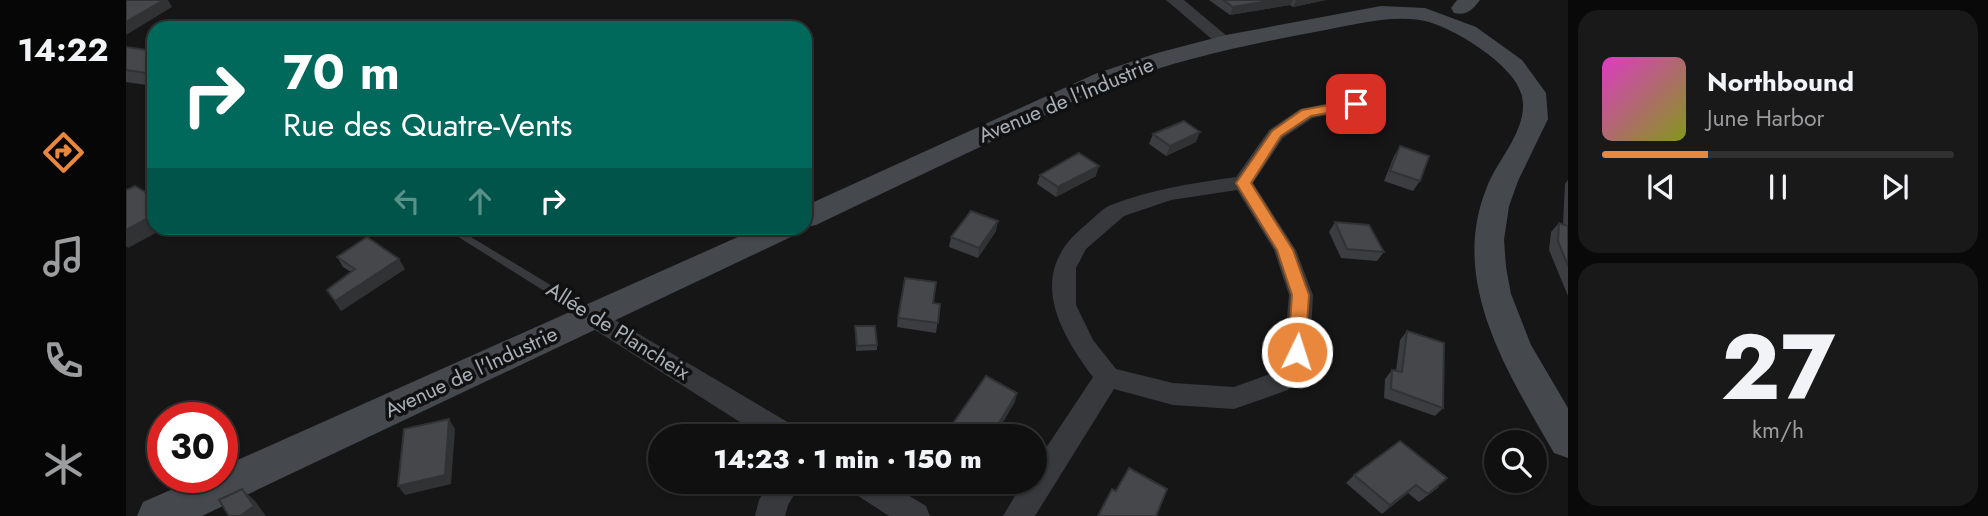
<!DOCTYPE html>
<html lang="fr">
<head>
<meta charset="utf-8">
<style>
	:root { --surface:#101011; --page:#19191a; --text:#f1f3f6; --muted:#9c9d9f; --line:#303031; --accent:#e9873c }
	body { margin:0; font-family:Jost,sans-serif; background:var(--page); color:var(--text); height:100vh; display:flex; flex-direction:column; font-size:26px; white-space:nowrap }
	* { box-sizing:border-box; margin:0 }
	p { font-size:23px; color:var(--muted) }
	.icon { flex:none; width:38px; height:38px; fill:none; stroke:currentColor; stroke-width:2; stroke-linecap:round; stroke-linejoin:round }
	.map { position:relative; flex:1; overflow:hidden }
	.panel { display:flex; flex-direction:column; gap:10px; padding:10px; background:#090909; width:420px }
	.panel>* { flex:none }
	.guide { position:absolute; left:21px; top:21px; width:665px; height:214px; border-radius:21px; box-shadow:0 2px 5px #0004,0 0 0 2px var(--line); background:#00695c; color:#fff; overflow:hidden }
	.fabs { position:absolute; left:1358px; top:430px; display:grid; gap:14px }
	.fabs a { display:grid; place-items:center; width:63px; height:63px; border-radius:50%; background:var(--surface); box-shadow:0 2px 5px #0004,0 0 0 2px var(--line); font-size:35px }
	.speed { position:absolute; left:21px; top:402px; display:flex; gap:14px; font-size:35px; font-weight:700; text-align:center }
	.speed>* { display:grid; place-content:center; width:91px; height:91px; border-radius:50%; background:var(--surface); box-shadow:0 2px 5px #0004,0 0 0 2px var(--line); line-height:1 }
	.speed .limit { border:10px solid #d22; background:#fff; color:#111 }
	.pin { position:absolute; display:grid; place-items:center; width:60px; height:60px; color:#fff; margin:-30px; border-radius:14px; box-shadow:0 4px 10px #0006 }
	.me { position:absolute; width:77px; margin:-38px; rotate:4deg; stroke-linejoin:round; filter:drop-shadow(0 0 5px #0008) }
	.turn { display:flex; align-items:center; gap:24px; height:147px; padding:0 21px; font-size:32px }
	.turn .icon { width:91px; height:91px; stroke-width:2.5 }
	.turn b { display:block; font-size:49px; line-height:60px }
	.lanes { display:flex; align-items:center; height:66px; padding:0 21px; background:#0003; justify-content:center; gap:35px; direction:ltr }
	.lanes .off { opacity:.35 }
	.panel .widget { flex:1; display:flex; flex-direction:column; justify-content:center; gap:10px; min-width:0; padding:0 24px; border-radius:21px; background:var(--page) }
	.panel .dial { align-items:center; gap:0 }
	.dial b { font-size:91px; line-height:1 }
	.song { display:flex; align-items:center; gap:21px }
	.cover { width:84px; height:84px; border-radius:10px; background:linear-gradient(135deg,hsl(310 70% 55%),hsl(70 70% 35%)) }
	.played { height:7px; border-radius:4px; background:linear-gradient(90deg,var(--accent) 30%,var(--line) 30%) }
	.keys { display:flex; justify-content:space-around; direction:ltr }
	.trip { position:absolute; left:522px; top:424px; width:399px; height:70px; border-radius:35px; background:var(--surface); box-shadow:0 2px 5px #0004,0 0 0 2px var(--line); font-weight:800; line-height:70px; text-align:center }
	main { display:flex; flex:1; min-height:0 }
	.tab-bar { display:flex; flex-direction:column; width:126px; justify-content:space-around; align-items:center; background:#060607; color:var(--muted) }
	.tab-bar .icon { width:49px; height:49px }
	.tab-bar .active { color:var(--accent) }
	.tab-bar b { font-size:32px; color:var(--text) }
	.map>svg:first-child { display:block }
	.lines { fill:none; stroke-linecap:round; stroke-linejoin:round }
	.lane { fill:#37393c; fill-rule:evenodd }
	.street { fill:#37393c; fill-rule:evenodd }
	.secondary { fill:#45484c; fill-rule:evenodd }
	.wall { fill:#3b3d40 }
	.shaded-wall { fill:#303234 }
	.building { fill:#45474a; stroke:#303234; stroke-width:2 }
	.route { fill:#e9873c; stroke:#975827; stroke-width:2 }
	.labels { text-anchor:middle; stroke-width:7; stroke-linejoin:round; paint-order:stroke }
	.street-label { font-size:21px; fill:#a8b0b7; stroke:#111112 }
</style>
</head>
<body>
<main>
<nav class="tab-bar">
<b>14:22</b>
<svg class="icon active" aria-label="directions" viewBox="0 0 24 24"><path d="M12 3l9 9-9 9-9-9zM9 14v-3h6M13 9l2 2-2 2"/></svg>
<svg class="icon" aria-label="music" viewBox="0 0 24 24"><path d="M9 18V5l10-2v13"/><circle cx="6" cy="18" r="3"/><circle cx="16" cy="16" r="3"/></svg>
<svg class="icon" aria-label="phone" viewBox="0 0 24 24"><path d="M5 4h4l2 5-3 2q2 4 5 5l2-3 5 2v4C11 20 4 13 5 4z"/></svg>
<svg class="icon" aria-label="climate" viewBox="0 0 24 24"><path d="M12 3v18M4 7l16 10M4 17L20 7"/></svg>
</nav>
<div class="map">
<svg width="1442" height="516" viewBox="0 0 1442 516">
	<rect width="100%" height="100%" fill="#161617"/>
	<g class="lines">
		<!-- lane -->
		<path class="lane" d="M 318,228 L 330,228 L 471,313 L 473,316 L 471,319 L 463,319 Z"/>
		<!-- street -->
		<path class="street" d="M 1040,0 L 1058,0 L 1108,42 L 1100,47 L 1094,46 Z
			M 1230,98 L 1239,104 L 1236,108 L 1187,118 L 1157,138 L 1127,183 L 1170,250 L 1187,295 L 1184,352 L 1162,390 L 1108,409 L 1047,405 L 988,389 L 909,516 L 877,516 L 898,481 L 908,481 L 908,466 L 967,377 C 932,330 901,275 956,228 C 965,221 975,209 985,205 C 1026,189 1068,183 1110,177 L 1143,130 L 1174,109 ZM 1111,190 L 1148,250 L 1163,295 L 1158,351 L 1144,374 L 1108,387 L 1047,383 L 990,369 L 967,340 L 950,305 L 950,268 L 960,249 L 998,216 L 1045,200 Z
			M 467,307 L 670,427 L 674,436 L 636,436 L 458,323 L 455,316 L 458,309 Z
			M 644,481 L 676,481 L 662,505 L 659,516 L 629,516 L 633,500 Z
			M 719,481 L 759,481 L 800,506 L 804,516 L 763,516 L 723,490 Z"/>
		<!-- secondary -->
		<path class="secondary" d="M 1331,0 L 1354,0 C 1346,10 1341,16 1328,13 L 1325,8 Z
			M 1255,6 L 1299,8 L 1350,27 L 1396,60 L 1420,93 L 1422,119 L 1392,181 L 1383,206 L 1378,240 L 1380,267 L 1385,294 L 1405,345 L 1442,408 L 1442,458 L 1428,453 C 1382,373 1322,281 1361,187 C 1372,158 1403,129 1396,96 C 1391,78 1374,63 1359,52 C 1343,40 1322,28 1303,22 C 1271,13 1226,25 1194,31 C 1124,44 1057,58 990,83 C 956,95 923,114 890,130 C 823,162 756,193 690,225 L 677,228 L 679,206 L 969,74 L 1031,53 L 1100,35 Z
			M 632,228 L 673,228 L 669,235 L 76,516 L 11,516 L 17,502 L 72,478 L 96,478 L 96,467 Z"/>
	</g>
	<!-- wall -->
	<path class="wall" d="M 1083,0 L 1200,0 L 1167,7 L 1164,5 L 1104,15 Z
		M 0,47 L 28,51 L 28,86 L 0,82 Z
		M 1027,134 L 1070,142 L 1040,156 L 1023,144 Z
		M 1274,146 L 1294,181 L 1287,191 L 1258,181 L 1268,156 Z
		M 914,175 L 970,176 L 930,197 L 911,184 Z
		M 1442,180 L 1442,296 L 1423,250 L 1425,232 L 1433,223 L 1437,224 L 1439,184 Z
		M 1209,222 L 1258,252 L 1251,261 L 1215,258 L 1203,232 Z
		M 870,231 L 852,258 L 823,247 L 825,237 Z
		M 211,257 L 279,269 L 215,311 L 201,290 L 225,272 L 217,267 Z
		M 807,303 L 814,304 L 810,333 L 771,327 L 772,318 Z
		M 729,326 L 751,345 L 751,350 L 730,351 Z
		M 1281,331 L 1317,408 L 1309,416 L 1258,398 L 1259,379 L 1266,370 L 1270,371 L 1274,340 Z
		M 1228,475 L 1313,487 L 1293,502 L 1282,493 L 1256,514 L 1220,483 Z
		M 558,481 L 578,481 L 571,489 Z"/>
	<!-- shaded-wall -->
	<path class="shaded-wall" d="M 38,0 L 42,0 L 46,7 L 0,35 L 0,22 Z
		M 1148,0 L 1167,0 L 1164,5 L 1104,15 L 1107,7 Z
		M 1170,0 L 1200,0 L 1167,7 Z
		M 1074,132 L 1070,142 L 1040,156 L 1044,146 Z
		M 973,166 L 970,176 L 930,197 L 932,187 Z
		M 28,215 L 28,228 L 39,228 L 2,248 L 0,246 L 0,230 Z
		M 872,221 L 870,231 L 852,258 L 853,248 Z
		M 273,259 L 279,269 L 215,311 L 209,301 Z
		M 891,393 L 889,402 L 869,436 L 867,433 Z
		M 323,419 L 329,429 L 325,484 L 279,495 L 272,486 Z
		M 569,481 L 578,481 L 571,489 Z
		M 1290,485 L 1282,493 L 1256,514 L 1264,505 Z
		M 116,489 L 129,501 L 140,516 L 114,516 Z"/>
	<!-- building -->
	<path class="building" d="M 0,0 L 38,0 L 0,22 Z
		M 1097,0 L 1148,0 L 1107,7 Z
		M 0,47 L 28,51 L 28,74 L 0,70 Z
		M 1058,121 L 1074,132 L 1044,146 L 1027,134 Z
		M 1274,146 L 1303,156 L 1294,181 L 1264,171 Z
		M 953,153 L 973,166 L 932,187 L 914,175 Z
		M 9,186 L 19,192 L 28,188 L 28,215 L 0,230 L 0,190 Z
		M 845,211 L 872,221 L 853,248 L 825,237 Z
		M 1209,222 L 1243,225 L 1258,252 L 1221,249 Z
		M 1433,223 L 1442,226 L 1442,266 L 1432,241 Z
		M 241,237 L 273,259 L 209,301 L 201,290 L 229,269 L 211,257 Z
		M 779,278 L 810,282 L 807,303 L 814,304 L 812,323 L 772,318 Z
		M 729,326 L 749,326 L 751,345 L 731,346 Z
		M 1281,331 L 1318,343 L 1317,408 L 1265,389 L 1266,370 L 1276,372 Z
		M 860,376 L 891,393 L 867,433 L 872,436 L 827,436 L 821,432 Z
		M 323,419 L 319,475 L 272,486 L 278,429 Z
		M 568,424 L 590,436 L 556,436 Z
		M 1274,441 L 1321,478 L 1302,494 L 1290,485 L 1264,505 L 1228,475 Z
		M 1003,468 L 1041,489 L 1030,516 L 972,516 L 986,489 L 990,491 Z
		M 116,489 L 128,506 L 114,516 L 103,516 L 93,500 Z"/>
	<!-- route -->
	<path class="route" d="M 1230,100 L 1237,104 L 1235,107 L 1185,116 L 1155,136 L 1125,183 L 1167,250 L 1183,295 L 1179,352 L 1177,357 L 1164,357 L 1162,352 L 1166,295 L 1151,250 L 1110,183 L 1146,131 L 1176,110 Z"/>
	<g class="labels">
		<!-- street labels -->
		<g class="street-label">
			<text transform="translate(940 100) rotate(-23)" y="7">Avenue de l'Industrie</text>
			<text transform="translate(492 331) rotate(32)" y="7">Allée de Plancheix</text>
			<text transform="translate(345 372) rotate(-25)" y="7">Avenue de l'Industrie</text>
		</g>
	</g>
</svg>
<div class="fabs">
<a><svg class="icon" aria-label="search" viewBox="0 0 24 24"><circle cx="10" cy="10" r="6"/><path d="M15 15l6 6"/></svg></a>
</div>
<div class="speed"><div class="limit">30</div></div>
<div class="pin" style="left:1230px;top:104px;background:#d93025"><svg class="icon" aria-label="arrive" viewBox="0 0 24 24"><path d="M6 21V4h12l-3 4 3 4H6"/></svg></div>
<svg class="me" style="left:1171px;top:352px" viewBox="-20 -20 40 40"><circle r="17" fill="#e9873c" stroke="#fff" stroke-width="3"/><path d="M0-11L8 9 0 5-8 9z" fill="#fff"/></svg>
<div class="trip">14:23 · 1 min · 150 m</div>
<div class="guide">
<div class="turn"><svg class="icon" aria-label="right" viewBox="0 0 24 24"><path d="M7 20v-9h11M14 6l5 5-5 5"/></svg><div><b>70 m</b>Rue des Quatre-Vents</div></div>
<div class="lanes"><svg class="icon off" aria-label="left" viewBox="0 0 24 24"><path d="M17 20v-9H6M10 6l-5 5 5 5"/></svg><svg class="icon off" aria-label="ahead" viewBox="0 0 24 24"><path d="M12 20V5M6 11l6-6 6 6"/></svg><svg class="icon" aria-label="right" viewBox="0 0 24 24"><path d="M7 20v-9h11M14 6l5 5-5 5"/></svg></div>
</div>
</div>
<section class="panel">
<div class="widget">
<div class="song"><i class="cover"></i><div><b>Northbound</b><p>June Harbor</p></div></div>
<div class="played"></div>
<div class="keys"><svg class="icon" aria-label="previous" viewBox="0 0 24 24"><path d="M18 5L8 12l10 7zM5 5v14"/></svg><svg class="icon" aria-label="pause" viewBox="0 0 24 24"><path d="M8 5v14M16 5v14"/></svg><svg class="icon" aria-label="next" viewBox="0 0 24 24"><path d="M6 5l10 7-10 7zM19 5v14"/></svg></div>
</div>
<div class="widget dial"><b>27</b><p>km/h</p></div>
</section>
</main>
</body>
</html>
